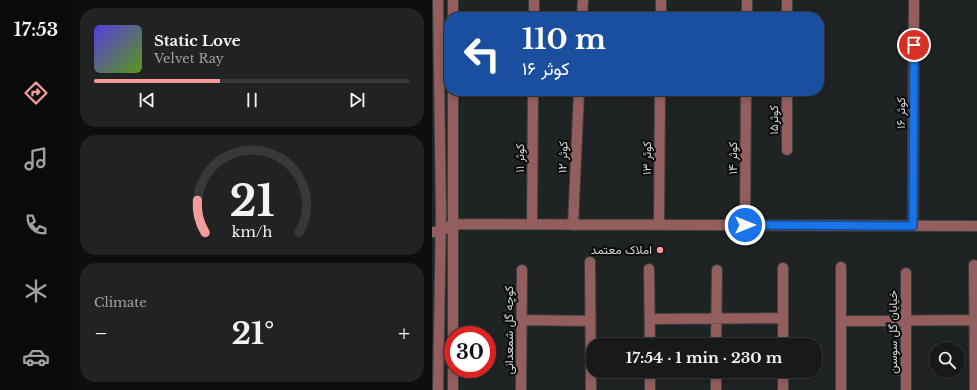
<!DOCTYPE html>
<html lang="en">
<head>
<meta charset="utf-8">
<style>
	:root { --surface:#181a1a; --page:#212323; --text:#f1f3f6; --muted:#9fa1a2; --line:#363839; --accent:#f59b9b }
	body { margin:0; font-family:"Libre Baskerville",Vazirmatn,serif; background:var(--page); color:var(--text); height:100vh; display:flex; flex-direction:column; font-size:15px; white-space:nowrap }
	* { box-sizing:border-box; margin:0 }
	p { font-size:13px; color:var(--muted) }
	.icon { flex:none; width:22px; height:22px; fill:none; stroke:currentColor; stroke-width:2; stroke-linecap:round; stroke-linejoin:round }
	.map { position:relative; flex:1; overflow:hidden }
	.drawer { display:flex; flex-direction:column; gap:8px; padding:8px; background:#0d0e0e; width:360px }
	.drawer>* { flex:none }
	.banner { position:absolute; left:12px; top:12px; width:380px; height:84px; border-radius:16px; box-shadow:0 2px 6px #0003,0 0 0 1px var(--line); background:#1a4fa0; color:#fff; overflow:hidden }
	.fabs { position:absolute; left:497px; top:342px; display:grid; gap:8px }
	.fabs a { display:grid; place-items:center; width:36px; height:36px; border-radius:50%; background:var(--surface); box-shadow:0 2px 6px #0003,0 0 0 1px var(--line); font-size:20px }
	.speed { position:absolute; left:12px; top:326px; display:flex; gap:8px; font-size:20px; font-weight:700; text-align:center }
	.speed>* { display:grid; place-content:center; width:52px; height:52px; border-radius:50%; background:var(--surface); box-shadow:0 2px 6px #0003,0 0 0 1px var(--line); line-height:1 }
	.speed .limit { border:6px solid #d22; background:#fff; color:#111 }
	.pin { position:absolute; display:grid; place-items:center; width:34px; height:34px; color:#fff; margin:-17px; border:2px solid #fff; border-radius:50%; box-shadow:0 1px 4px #0007 }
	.me { position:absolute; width:44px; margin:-22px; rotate:90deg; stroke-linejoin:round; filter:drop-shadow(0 0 3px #0008) }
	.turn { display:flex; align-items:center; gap:14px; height:84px; padding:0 12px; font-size:18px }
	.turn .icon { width:52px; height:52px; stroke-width:2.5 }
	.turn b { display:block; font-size:28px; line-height:34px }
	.big { font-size:30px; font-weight:800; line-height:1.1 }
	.drawer .widget { flex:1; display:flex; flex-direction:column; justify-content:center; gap:6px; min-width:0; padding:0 14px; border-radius:16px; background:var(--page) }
	.drawer .dial { align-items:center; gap:0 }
	.dial svg { height:104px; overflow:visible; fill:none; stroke:var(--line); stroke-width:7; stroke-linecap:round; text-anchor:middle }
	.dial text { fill:var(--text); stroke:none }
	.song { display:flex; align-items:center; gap:12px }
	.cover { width:48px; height:48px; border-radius:6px; background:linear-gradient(135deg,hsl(250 70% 55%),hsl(90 70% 35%)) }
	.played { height:4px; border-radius:2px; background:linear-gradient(90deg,var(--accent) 40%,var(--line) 40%) }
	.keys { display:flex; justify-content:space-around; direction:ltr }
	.heat { display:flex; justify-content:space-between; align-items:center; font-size:22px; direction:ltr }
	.trip { position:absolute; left:154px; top:338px; width:236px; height:40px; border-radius:16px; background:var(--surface); box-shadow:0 2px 6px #0003,0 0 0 1px var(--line); font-weight:800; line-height:40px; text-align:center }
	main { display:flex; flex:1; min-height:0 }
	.tab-bar { display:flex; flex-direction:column; width:72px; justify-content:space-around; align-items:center; background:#0a0a0a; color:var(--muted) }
	.tab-bar .icon { width:28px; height:28px }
	.tab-bar .current { color:var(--accent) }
	.tab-bar b { font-size:18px; color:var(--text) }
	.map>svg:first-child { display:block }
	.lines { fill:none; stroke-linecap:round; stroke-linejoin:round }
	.minor-casing { stroke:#3d4040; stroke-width:12 }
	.minor { stroke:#935e5d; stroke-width:10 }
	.route-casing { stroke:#114b97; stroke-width:10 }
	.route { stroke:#1a73e8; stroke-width:7 }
	.poi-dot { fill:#f59b9b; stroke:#0a0c0c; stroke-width:1.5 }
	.labels { text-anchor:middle; stroke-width:4; stroke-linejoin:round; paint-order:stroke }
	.street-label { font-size:12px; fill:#d4d7d6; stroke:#0a0c0c }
	.poi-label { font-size:12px; fill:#d4d7d6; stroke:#0a0c0c; text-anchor:end }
</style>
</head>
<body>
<main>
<nav class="tab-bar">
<b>17:53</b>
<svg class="icon current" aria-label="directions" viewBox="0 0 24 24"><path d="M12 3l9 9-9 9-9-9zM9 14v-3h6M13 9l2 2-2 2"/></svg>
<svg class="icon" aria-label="music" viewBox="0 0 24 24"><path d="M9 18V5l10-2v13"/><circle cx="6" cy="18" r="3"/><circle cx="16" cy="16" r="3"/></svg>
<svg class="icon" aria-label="phone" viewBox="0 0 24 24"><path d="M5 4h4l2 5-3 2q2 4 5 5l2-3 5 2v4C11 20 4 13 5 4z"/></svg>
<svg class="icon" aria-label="climate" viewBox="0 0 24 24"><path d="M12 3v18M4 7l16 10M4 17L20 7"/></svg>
<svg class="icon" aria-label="car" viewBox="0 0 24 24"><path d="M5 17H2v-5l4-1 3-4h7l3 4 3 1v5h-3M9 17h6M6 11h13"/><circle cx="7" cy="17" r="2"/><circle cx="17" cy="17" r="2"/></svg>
</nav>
<section class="drawer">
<div class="widget">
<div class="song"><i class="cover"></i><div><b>Static Love</b><p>Velvet Ray</p></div></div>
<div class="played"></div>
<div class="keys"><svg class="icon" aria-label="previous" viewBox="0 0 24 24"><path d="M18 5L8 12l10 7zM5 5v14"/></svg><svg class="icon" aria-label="pause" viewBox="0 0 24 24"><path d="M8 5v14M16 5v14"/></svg><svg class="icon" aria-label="next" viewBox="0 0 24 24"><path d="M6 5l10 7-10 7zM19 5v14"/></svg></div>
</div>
<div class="widget dial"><svg viewBox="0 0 100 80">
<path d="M14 69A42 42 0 1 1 86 69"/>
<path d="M14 69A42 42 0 0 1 8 44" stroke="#f59b9b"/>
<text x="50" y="56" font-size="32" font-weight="700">21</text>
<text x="50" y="72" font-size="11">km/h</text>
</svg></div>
<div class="widget"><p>Climate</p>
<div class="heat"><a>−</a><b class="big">21°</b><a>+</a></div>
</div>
</section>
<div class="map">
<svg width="545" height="390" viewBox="0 0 545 390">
	<rect width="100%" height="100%" fill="#202323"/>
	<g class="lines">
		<!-- minor casing -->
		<g class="minor-casing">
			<path id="minor" d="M 6,0 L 9,214 L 6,390
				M 21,0 L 21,17
				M 102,17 L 102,0
				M 150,17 L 151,0
				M 229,17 L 229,0
				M 315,17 L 315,0
				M 355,17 L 355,0
				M 21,91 L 21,335
				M 355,150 L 355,91
				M 100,224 L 101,91
				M 141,225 L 147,91
				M 227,225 L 228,91
				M 313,225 L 314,91
				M 481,226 L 482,0
				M 0,232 L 8,232 L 21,224 L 545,226
				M 158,262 L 159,390
				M 542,265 L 543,390
				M 409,267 L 409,390
				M 351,268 L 351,345
				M 217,269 L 218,345
				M 474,273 L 474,390
				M 218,319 L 351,318
				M 90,320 L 158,321
				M 409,321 L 543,320
				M 284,345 L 285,270
				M 218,371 L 218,390
				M 351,371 L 351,390
				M 21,390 L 21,369
				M 89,390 L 90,270
				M 284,390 L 284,371"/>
		</g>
		<!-- minor -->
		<use href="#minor" class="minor"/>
	</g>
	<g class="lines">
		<!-- route casing -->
		<g class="route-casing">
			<path id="route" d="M 313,225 L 481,226 L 482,45"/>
		</g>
		<!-- route -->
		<use href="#route" class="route"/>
	</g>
	<!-- markers -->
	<circle class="poi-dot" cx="228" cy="250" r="4"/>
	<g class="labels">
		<!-- street labels -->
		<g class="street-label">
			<text transform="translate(469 113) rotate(-90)" y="4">کوثر ۱۶</text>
			<text transform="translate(342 120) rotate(-90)" y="4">کوثر۱۵</text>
			<text transform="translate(131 157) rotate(-88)" y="4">کوثر ۱۲</text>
			<text transform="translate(88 158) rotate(-90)" y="4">کوثر ۱۱</text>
			<text transform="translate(215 158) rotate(-90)" y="4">کوثر ۱۳</text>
			<text transform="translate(301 158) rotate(-90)" y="4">کوثر ۱۴</text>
			<text transform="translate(77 330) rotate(-90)" y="4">کوچه گل شمعدانی</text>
			<text transform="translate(461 332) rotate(-90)" y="4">خیابان گل سوسن</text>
		</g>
		<!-- poi labels -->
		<g class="poi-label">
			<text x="220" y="254">املاک معتمد</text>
		</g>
	</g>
</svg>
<div class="fabs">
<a><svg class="icon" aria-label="search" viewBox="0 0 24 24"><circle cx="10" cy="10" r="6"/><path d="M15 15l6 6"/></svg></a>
</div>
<div class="speed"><div class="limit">30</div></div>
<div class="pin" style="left:482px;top:45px;background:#d93025"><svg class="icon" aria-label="arrive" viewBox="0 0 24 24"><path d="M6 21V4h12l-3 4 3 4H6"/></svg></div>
<svg class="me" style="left:313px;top:225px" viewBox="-20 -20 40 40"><circle r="17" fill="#1a73e8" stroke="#fff" stroke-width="3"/><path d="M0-11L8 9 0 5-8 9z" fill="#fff"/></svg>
<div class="trip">17:54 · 1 min · 230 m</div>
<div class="banner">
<div class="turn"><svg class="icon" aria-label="left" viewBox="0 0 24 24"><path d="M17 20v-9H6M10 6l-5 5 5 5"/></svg><div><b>110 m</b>کوثر ۱۶</div></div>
</div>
</div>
</main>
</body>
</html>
